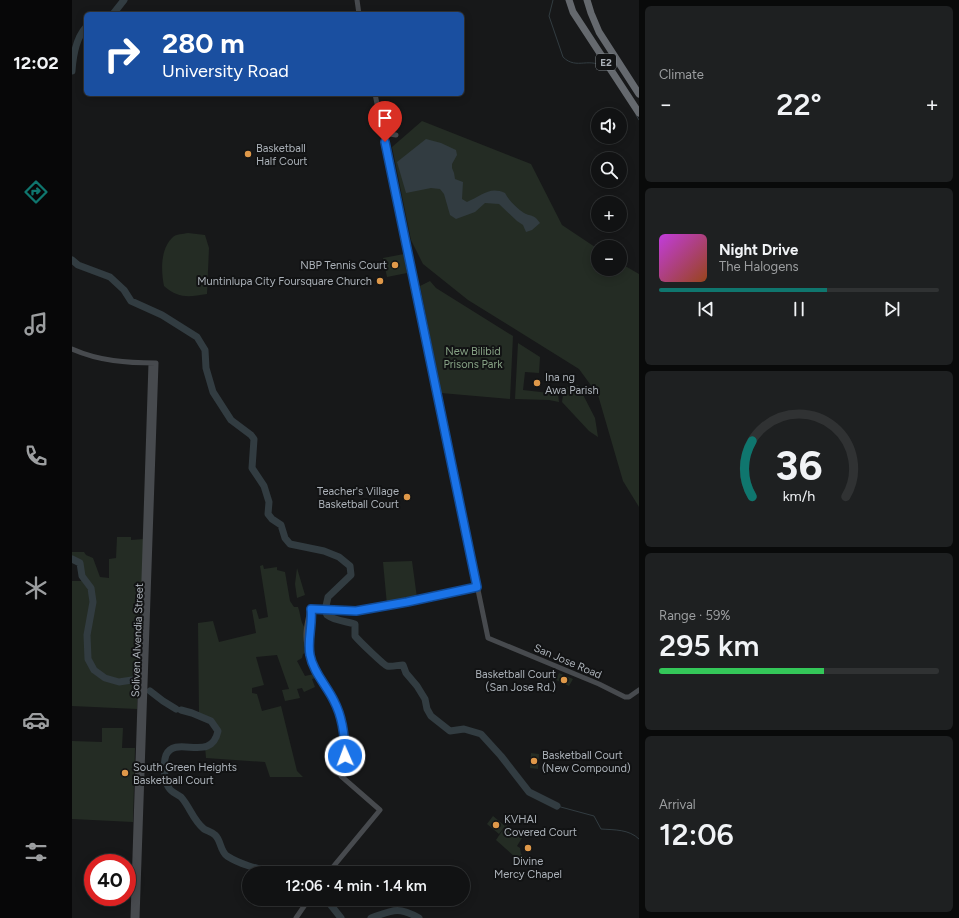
<!DOCTYPE html>
<html lang="en">
<head>
<meta charset="utf-8">
<style>
	:root { --surface:#111213; --page:#1e2021; --text:#f1f3f6; --muted:#9c9ea0; --line:#303233; --accent:#0f766e }
	body { margin:0; font-family:Figtree,sans-serif; background:var(--page); color:var(--text); height:100vh; display:flex; flex-direction:column; font-size:15px; white-space:nowrap }
	* { box-sizing:border-box; margin:0 }
	p { font-size:13px; color:var(--muted) }
	.icon { flex:none; width:22px; height:22px; fill:none; stroke:currentColor; stroke-width:2; stroke-linecap:round; stroke-linejoin:round }
	.map { position:relative; flex:1; overflow:hidden }
	.details { display:flex; flex-direction:column; gap:6px; padding:6px; background:#090a0a; width:320px }
	.details>* { flex:none }
	.top-card { position:absolute; left:12px; top:12px; width:380px; height:84px; border-radius:6px; box-shadow:0 2px 10px #0003,0 0 0 1px var(--line); background:#1a4fa0; color:#fff; overflow:hidden }
	.controls { position:absolute; left:519px; top:108px; display:grid; gap:8px }
	.controls a { display:grid; place-items:center; width:36px; height:36px; border-radius:50%; background:var(--surface); box-shadow:0 2px 10px #0003,0 0 0 1px var(--line); font-size:20px }
	.speed { position:absolute; left:12px; top:854px; display:flex; gap:8px; font-size:20px; font-weight:700; text-align:center }
	.speed>* { display:grid; place-content:center; width:52px; height:52px; border-radius:50%; background:var(--surface); box-shadow:0 2px 10px #0003,0 0 0 1px var(--line); line-height:1 }
	.speed .limit { border:6px solid #d22; background:#fff; color:#111 }
	.pin { position:absolute; display:grid; place-items:center; width:34px; height:34px; color:#fff; margin:-41px -17px; border-radius:50% 50% 50% 0; rotate:-45deg; box-shadow:0 0 4px #0007 }
	.pin .icon { rotate:45deg }
	.me { position:absolute; width:44px; margin:-22px; rotate:358deg; stroke-linejoin:round; filter:drop-shadow(0 0 3px #0008) }
	.turn { display:flex; align-items:center; gap:14px; height:84px; padding:0 12px; font-size:18px }
	.turn .icon { width:52px; height:52px; stroke-width:2.5 }
	.turn b { display:block; font-size:28px; line-height:34px }
	.big { font-size:30px; font-weight:600; line-height:1.1 }
	.details .widget { flex:1; display:flex; flex-direction:column; justify-content:center; gap:6px; min-width:0; padding:0 14px; border-radius:6px; background:var(--page) }
	.details .dial { align-items:center; gap:0 }
	.dial svg { height:104px; overflow:visible; fill:none; stroke:var(--line); stroke-width:7; stroke-linecap:round; text-anchor:middle }
	.dial text { fill:var(--text); stroke:none }
	.song { display:flex; align-items:center; gap:12px }
	.cover { width:48px; height:48px; border-radius:6px; background:linear-gradient(135deg,hsl(290 70% 55%),hsl(20 70% 35%)) }
	.played { height:4px; border-radius:2px; background:linear-gradient(90deg,var(--accent) 60%,var(--line) 60%) }
	.keys { display:flex; justify-content:space-around; direction:ltr }
	.heat { display:flex; justify-content:space-between; align-items:center; font-size:22px; direction:ltr }
	.charge { height:6px; border-radius:3px; background:linear-gradient(90deg,#34c759 59%,var(--line) 0) }
	.trip { position:absolute; left:170px; top:866px; width:228px; height:40px; border-radius:20px; background:var(--surface); box-shadow:0 2px 10px #0003,0 0 0 1px var(--line); font-weight:600; line-height:40px; text-align:center }
	main { display:flex; flex:1; min-height:0 }
	.tab-bar { display:flex; flex-direction:column; width:72px; justify-content:space-around; align-items:center; background:#070708; color:var(--muted) }
	.tab-bar .icon { width:28px; height:28px }
	.tab-bar .active { color:var(--accent) }
	.tab-bar b { font-size:18px; color:var(--text) }
	.map>svg:first-child { display:block }
	.green { fill:#242c24 }
	.water { fill:#323c41 }
	.lines { fill:none; stroke-linecap:round; stroke-linejoin:round }
	.stream { stroke:#323c41; stroke-width:1 }
	.river { stroke:#323c41; stroke-width:7 }
	.secondary { stroke:#474a4e; stroke-width:5 }
	.highway { stroke:#65696e; stroke-width:7 }
	.route-casing { stroke:#114b97; stroke-width:10 }
	.route { stroke:#1a73e8; stroke-width:7 }
	.poi-dot { fill:#df9849; stroke:#121314; stroke-width:1.5 }
	.labels { text-anchor:middle; stroke-width:4; stroke-linejoin:round; paint-order:stroke }
	.shield { fill:#121314; stroke:#7d8287; stroke-width:1 }
	.shield-label { font-size:10px; font-weight:bold; fill:#abb1b8 }
	.poi-label { font-size:11px; fill:#abb1b8; stroke:#121314; text-anchor:start }
	.park-label { font-size:11px; fill:#86a184; stroke:#121314 }
	.street-label { font-size:11px; fill:#abb1b8; stroke:#121314 }
</style>
</head>
<body>
<main>
<nav class="tab-bar">
<b>12:02</b>
<svg class="icon active" aria-label="directions" viewBox="0 0 24 24"><path d="M12 3l9 9-9 9-9-9zM9 14v-3h6M13 9l2 2-2 2"/></svg>
<svg class="icon" aria-label="music" viewBox="0 0 24 24"><path d="M9 18V5l10-2v13"/><circle cx="6" cy="18" r="3"/><circle cx="16" cy="16" r="3"/></svg>
<svg class="icon" aria-label="phone" viewBox="0 0 24 24"><path d="M5 4h4l2 5-3 2q2 4 5 5l2-3 5 2v4C11 20 4 13 5 4z"/></svg>
<svg class="icon" aria-label="climate" viewBox="0 0 24 24"><path d="M12 3v18M4 7l16 10M4 17L20 7"/></svg>
<svg class="icon" aria-label="car" viewBox="0 0 24 24"><path d="M5 17H2v-5l4-1 3-4h7l3 4 3 1v5h-3M9 17h6M6 11h13"/><circle cx="7" cy="17" r="2"/><circle cx="17" cy="17" r="2"/></svg>
<svg class="icon" aria-label="filters" viewBox="0 0 24 24"><path d="M4 7h16M4 17h16"/><circle cx="9" cy="7" r="2"/><circle cx="15" cy="17" r="2"/></svg>
</nav>
<div class="map">
<svg width="567" height="918" viewBox="0 0 567 918">
	<rect width="100%" height="100%" fill="#171819"/>
	<!-- green -->
	<path class="green" d="M 350,121 L 459,164 L 490,225 L 526,249 L 526,269 L 548,269 L 548,263 L 567,274 L 567,507 L 551,481 L 526,395 L 507,369 L 396,300 L 351,264 L 339,240 L 320,147 Z
		M 116,233 L 133,235 L 137,248 L 135,294 C 117,297 107,299 92,286 C 89,271 88,249 101,237 C 104,234 111,234 116,233 Z
		M 332,254 L 335,273 L 315,277 L 311,258 Z
		M 358,281 L 364,288 L 441,336 L 438,399 L 369,393 L 348,286 Z
		M 446,343 L 468,357 L 467,373 L 453,372 L 451,390 L 486,394 L 487,402 L 477,400 L 443,399 Z
		M 506,385 L 523,418 L 526,437 L 517,431 L 490,402 L 492,388 Z
		M 45,537 L 59,537 L 59,540 L 72,539 L 65,709 L 0,706 L 0,581 L 9,581 L 8,563 L 0,559 L 0,552 L 12,552 L 14,555 L 21,558 L 28,577 L 37,578 L 37,559 L 44,558 Z
		M 340,561 L 345,598 L 315,605 L 311,562 Z
		M 191,565 L 192,569 L 205,567 L 205,570 L 213,572 L 218,601 L 222,607 L 226,607 C 229,615 228,621 233,628 L 232,636 L 233,653 L 231,654 L 230,658 L 225,661 L 233,676 L 242,674 L 243,678 L 240,679 L 243,687 L 232,692 L 230,688 L 225,689 L 228,698 L 213,701 L 210,690 L 217,689 L 205,655 L 184,657 L 192,685 L 180,688 L 180,693 L 185,694 L 190,711 L 209,706 L 225,771 L 231,777 L 198,777 L 193,762 L 134,758 L 133,746 C 141,744 145,739 146,731 L 139,721 L 127,715 L 126,623 L 141,621 L 147,642 L 184,633 L 180,610 L 184,609 L 187,619 L 196,617 L 188,566 Z
		M 225,568 L 233,595 L 225,598 L 223,584 Z
		M 487,673 L 501,679 L 497,686 L 484,680 Z
		M 30,728 L 51,728 L 50,748 L 63,748 L 61,822 L 0,819 L 0,741 L 30,742 Z
		M 459,753 L 467,754 L 466,769 L 458,768 Z
		M 421,816 L 433,826 L 427,834 L 415,824 Z
		M 434,825 L 450,838 L 445,846 L 448,848 L 449,854 L 457,860 L 453,866 L 424,840 Z"/>
	<!-- water -->
	<path class="water" d="M 354,139 L 369,143 L 384,150 L 385,155 L 380,164 L 380,168 L 382,173 L 383,179 L 391,182 L 390,199 L 395,202 C 410,196 417,186 433,193 C 437,201 445,208 452,213 C 460,217 462,214 468,223 L 460,230 L 454,232 L 451,225 L 445,221 L 427,204 L 413,203 L 403,212 L 384,219 L 378,215 L 372,194 L 368,189 L 359,188 L 334,193 L 325,162 Z"/>
	<g class="lines">
		<!-- stream -->
		<path class="stream" d="M 481,0 L 477,16 L 491,57 C 505,71 518,55 534,69
			M 564,115 L 567,120
			M 485,806 L 522,816 L 529,829 C 542,830 557,829 567,839"/>
		<!-- river -->
		<path class="river" d="M 41,14 L 52,0
			M 0,71 C 1,56 4,38 14,27
			M 0,260 L 6,265 L 38,277 L 52,290 L 59,301 L 90,315 L 125,337 L 133,350 L 134,368 L 141,392 L 159,420 L 179,435 L 182,439 L 180,468 L 192,486 L 197,502 L 196,514 L 200,519 L 209,525 L 213,538 L 218,544 L 252,551 L 267,557 L 278,566 L 279,575 L 256,597 L 254,606
			M 0,559 L 8,563 L 10,576 L 19,588 L 21,602 L 15,635 L 16,659 L 22,670 L 33,678 L 47,682 L 60,680
			M 253,611 L 255,615 C 263,621 273,621 283,624 L 283,636 C 287,641 312,665 315,666 C 320,667 326,665 331,665 L 334,673 L 345,686 L 353,699 L 355,709 L 359,716 L 378,731 L 392,729 L 409,734 L 429,756 L 457,792 L 485,806
			M 78,691 L 91,701 L 104,709
			M 109,710 L 120,713 L 139,721 L 146,731 C 139,764 104,734 94,755 C 91,763 92,781 97,788 C 99,792 105,794 109,797 C 118,807 121,820 132,829 C 135,831 140,832 143,835 C 149,840 148,851 155,856 C 169,865 187,869 203,873
			M 254,899 L 269,918
			M 299,918 C 321,910 326,906 347,918"/>
		<!-- secondary -->
		<path class="secondary" d="M 285,0 L 287,14
			M 303,94 L 416,638 L 527,684 L 553,697 L 557,697 L 567,690
			M 310,127 L 318,134 L 324,135
			M 0,349 C 27,361 55,363 84,363 L 65,918
			M 238,648 L 239,610
			M 256,873 L 308,810 L 269,776 C 275,751 274,724 262,701 C 253,682 239,666 235,645 C 232,634 236,620 238,609 L 257,609 L 283,611 L 335,602 L 405,587
			M 61,918 L 79,363
			M 224,918 L 237,899"/>
		<!-- highway -->
		<path class="highway" d="M 497,0 L 501,12 L 567,113
			M 515,0 L 519,13 L 527,32 L 567,94"/>
	</g>
	<g class="lines">
		<!-- route casing -->
		<g class="route-casing">
			<path id="route" d="M 273,756 C 273,737 271,718 262,701 C 255,686 241,672 238,655 C 235,640 241,624 239,609 L 284,611 L 335,602 L 405,587 L 313,142"/>
		</g>
		<!-- route -->
		<use href="#route" class="route"/>
	</g>
	<!-- markers -->
	<g class="poi-dot">
		<circle cx="176" cy="154" r="4"/>
		<circle cx="323" cy="265" r="4"/>
		<circle cx="308" cy="281" r="4"/>
		<circle cx="465" cy="383" r="4"/>
		<circle cx="335" cy="497" r="4"/>
		<circle cx="492" cy="680" r="4"/>
		<circle cx="462" cy="761" r="4"/>
		<circle cx="53" cy="773" r="4"/>
		<circle cx="424" cy="825" r="4"/>
		<circle cx="456" cy="848" r="4"/>
	</g>
	<g class="labels">
		<!-- shield labels -->
		<rect class="shield" x="524" y="54" width="20" height="16" rx="3"/>
		<g class="shield-label">
			<text x="534" y="66">E2</text>
		</g>
		<!-- poi labels -->
		<g class="poi-label">
			<text x="184" y="152">Basketball<tspan x="184" dy="13">Half Court</tspan></text>
			<text x="315" y="269" text-anchor="end">NBP Tennis Court</text>
			<text x="300" y="285" text-anchor="end">Muntinlupa City Foursquare Church</text>
			<text x="473" y="381">Ina ng<tspan x="473" dy="13">Awa Parish</tspan></text>
			<text x="327" y="495" text-anchor="end">Teacher's Village<tspan x="327" dy="13">Basketball Court</tspan></text>
			<text x="484" y="678" text-anchor="end">Basketball Court<tspan x="484" dy="13">(San Jose Rd.)</tspan></text>
			<text x="470" y="759">Basketball Court<tspan x="470" dy="13">(New Compound)</tspan></text>
			<text x="61" y="771">South Green Heights<tspan x="61" dy="13">Basketball Court</tspan></text>
			<text x="432" y="823">KVHAI<tspan x="432" dy="13">Covered Court</tspan></text>
			<text x="456" y="865" text-anchor="middle">Divine<tspan x="456" dy="13">Mercy Chapel</tspan></text>
		</g>
		<!-- park labels -->
		<g class="park-label">
			<text x="401" y="355">New Bilibid<tspan x="401" dy="13">Prisons Park</tspan></text>
		</g>
		<!-- street labels -->
		<g class="street-label">
			<text transform="translate(65 640) rotate(-88)" y="4">Soliven Alvendia Street</text>
			<text transform="translate(496 661) rotate(23)" y="4">San Jose Road</text>
		</g>
	</g>
</svg>
<div class="controls">
<a><svg class="icon" aria-label="sound" viewBox="0 0 24 24"><path d="M4 9h4l5-4v14l-5-4H4zM17 9q2 3 0 6"/></svg></a>
<a><svg class="icon" aria-label="search" viewBox="0 0 24 24"><circle cx="10" cy="10" r="6"/><path d="M15 15l6 6"/></svg></a>
<a>+</a>
<a>−</a>
</div>
<div class="speed"><div class="limit">40</div></div>
<div class="pin" style="left:313px;top:142px;background:#d93025"><svg class="icon" aria-label="arrive" viewBox="0 0 24 24"><path d="M6 21V4h12l-3 4 3 4H6"/></svg></div>
<svg class="me" style="left:273px;top:756px" viewBox="-20 -20 40 40"><circle r="17" fill="#1a73e8" stroke="#fff" stroke-width="3"/><path d="M0-11L8 9 0 5-8 9z" fill="#fff"/></svg>
<div class="trip">12:06 · 4 min · 1.4 km</div>
<div class="top-card">
<div class="turn"><svg class="icon" aria-label="right" viewBox="0 0 24 24"><path d="M7 20v-9h11M14 6l5 5-5 5"/></svg><div><b>280 m</b>University Road</div></div>
</div>
</div>
<section class="details">
<div class="widget"><p>Climate</p>
<div class="heat"><a>−</a><b class="big">22°</b><a>+</a></div>
</div>
<div class="widget">
<div class="song"><i class="cover"></i><div><b>Night Drive</b><p>The Halogens</p></div></div>
<div class="played"></div>
<div class="keys"><svg class="icon" aria-label="previous" viewBox="0 0 24 24"><path d="M18 5L8 12l10 7zM5 5v14"/></svg><svg class="icon" aria-label="pause" viewBox="0 0 24 24"><path d="M8 5v14M16 5v14"/></svg><svg class="icon" aria-label="next" viewBox="0 0 24 24"><path d="M6 5l10 7-10 7zM19 5v14"/></svg></div>
</div>
<div class="widget dial"><svg viewBox="0 0 100 80">
<path d="M14 69A42 42 0 1 1 86 69"/>
<path d="M14 69A42 42 0 0 1 14 26" stroke="#0f766e"/>
<text x="50" y="56" font-size="32" font-weight="700">36</text>
<text x="50" y="72" font-size="11">km/h</text>
</svg></div>
<div class="widget"><p>Range · 59%</p><b class="big">295 km</b><div class="charge"></div></div>
<div class="widget"><p>Arrival</p><b class="big">12:06</b></div>
</section>
</main>
</body>
</html>
